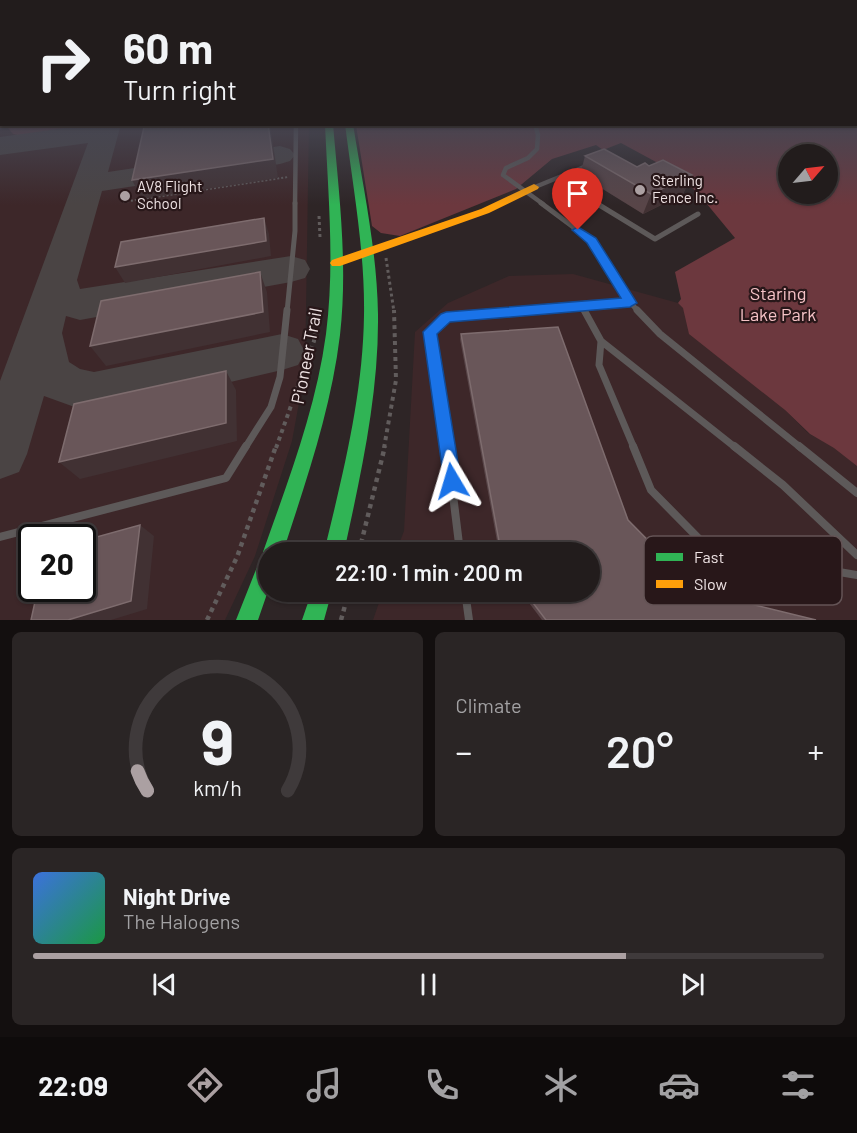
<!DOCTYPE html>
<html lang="en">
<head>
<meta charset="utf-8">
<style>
	:root { --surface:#221c1c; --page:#2a2525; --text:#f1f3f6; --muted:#a2a1a3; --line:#3f3a3b; --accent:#aba0a2 }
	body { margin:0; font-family:Barlow,sans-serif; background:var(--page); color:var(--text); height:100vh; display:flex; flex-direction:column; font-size:22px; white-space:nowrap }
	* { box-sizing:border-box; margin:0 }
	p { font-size:20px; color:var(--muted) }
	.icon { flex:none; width:33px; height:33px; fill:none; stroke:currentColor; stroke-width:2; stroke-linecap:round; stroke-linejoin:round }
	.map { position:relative; height:620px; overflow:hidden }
	.panel { display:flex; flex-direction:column; gap:12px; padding:12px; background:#130f0f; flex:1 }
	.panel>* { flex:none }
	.guide { position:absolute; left:0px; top:0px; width:858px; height:126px; box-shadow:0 2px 4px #0004,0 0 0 2px var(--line); background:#221c1c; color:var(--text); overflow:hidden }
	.needle { width:39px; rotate:62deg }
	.buttons { position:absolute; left:778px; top:144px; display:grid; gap:12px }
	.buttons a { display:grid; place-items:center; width:60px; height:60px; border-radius:50%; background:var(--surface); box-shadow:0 2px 4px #0004,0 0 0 2px var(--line); font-size:30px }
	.speed { position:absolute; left:18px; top:524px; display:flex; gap:12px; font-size:30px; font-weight:700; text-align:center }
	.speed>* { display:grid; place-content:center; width:78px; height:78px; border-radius:50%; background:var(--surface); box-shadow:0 2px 4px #0004,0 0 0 2px var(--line); line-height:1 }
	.speed .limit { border:3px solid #111; border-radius:9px; background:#fff; color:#111 }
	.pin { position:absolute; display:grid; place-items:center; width:51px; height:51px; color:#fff; margin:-62px -26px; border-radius:50% 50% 50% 0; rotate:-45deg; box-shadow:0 0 6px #0007 }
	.pin .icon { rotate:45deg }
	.me { position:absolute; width:66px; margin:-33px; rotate:353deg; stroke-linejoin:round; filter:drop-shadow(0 0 4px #0008) }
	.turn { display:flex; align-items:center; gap:21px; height:126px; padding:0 24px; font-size:27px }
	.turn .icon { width:78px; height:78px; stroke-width:2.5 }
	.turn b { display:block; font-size:42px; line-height:51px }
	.big { font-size:45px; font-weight:600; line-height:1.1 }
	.panel .card { flex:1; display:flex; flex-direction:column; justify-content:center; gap:9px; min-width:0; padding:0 21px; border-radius:9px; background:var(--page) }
	.panel .dial { align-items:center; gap:0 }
	.dial svg { height:156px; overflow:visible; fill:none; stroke:var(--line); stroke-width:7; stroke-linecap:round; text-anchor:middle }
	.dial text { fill:var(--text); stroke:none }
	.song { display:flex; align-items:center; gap:18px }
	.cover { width:72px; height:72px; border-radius:9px; background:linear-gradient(135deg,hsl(220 70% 55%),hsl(140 70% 35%)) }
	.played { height:6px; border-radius:3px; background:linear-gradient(90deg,var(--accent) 75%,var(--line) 75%) }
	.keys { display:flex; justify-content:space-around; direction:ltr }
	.heat { display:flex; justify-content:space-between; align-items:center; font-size:33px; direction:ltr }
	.panel .tiles { flex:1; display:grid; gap:12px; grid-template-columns:1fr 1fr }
	.card:last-child { grid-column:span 2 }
	.trip { position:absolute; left:258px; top:542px; width:342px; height:60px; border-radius:30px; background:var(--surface); box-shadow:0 2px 4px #0004,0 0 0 2px var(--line); font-weight:600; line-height:60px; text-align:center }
	.tabs { display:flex; height:96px; justify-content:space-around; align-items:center; background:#0e0b0b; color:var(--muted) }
	.tabs .icon { width:42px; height:42px }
	.tabs .active { color:var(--accent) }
	.tabs b { font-size:27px; color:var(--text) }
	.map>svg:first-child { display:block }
	.built { fill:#3d2729; fill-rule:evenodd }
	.green { fill:#6c383e; fill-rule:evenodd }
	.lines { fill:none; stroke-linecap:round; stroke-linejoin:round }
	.taxiway { fill:#4a4444; fill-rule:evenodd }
	.path-far3 { stroke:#615c5c; stroke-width:2; stroke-dasharray:2 2; stroke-linecap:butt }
	.path-far2 { stroke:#615c5c; stroke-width:3; stroke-dasharray:3 3; stroke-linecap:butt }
	.path-far1 { stroke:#615c5c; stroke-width:4; stroke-dasharray:4 4; stroke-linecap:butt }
	.path { stroke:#615c5c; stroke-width:4.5; stroke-dasharray:4.5 4.5; stroke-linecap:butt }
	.lane-far3 { stroke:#5d5959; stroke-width:4.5 }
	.lane-far2 { stroke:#5d5959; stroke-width:5 }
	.lane-far1 { stroke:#5d5959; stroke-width:7 }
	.lane { stroke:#5d5959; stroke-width:8 }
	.fast { fill:#30b455; fill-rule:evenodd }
	.slow { fill:#ff9f0a; fill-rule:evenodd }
	.wall { fill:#584548 }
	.shaded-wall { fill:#413133 }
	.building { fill:#695659; stroke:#7e6c6e; stroke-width:1.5 }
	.route { fill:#1a73e8; stroke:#114b97; stroke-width:1.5 }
	.poi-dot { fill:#aba0a2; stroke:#281719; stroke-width:2 }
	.labels { text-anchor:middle; stroke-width:4.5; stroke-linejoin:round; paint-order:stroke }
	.far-poi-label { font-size:15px; fill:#efe3e4; stroke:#281719; text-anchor:start }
	.park-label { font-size:18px; fill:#f5c2c6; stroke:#281719 }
	.street-label { font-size:18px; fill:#efe3e4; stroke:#281719 }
	.key { fill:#281719; stroke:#645456; stroke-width:1.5 }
	.key-label { font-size:16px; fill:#efe3e4 }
</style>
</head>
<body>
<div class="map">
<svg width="857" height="620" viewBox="0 0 857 620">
	<rect width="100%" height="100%" fill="#2e2526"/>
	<!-- built -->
	<path class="built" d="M 0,118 L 2,124 L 309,125 L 305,370 L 292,441 L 255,556 L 225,620 L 0,620 ZM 32,537 L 82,537 L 82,588 L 32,588 Z
		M 573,274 L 678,303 L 808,433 L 857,460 L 857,620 L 373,620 L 383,591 L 590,591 L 590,552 L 396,552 L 404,531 L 415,332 L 448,303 L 509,276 Z"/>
	<!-- green -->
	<path class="green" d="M 857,118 L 857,466 L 834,448 L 810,434 L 785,410 L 689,334 L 683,308 L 678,303 L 681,299 L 675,272 L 735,238 L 697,192 L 669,169 L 621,143 L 603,150 L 596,145 L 552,159 L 516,189 L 400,236 L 381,233 L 372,226 L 356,125 L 856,124 ZM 789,154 L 828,154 L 828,194 L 789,194 Z
		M 10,125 L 10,124 L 95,125 C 75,134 34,139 13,134 L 8,128 Z"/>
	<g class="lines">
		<!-- taxiway -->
		<path class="taxiway" d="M 94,124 L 121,124 L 108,172 L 280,146 L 290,149 L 295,155 L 290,161 L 280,164 L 102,191 L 77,280 L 80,289 L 291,256 L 305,260 L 310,269 L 305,278 L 291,282 L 80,320 L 66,316 L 62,333 L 69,362 L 80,369 L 94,372 L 282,334 L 298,339 L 305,352 L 298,365 L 282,370 L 94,414 L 44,396 L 27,454 L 19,472 L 0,479 L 0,381 L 88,143 L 0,155 L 0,137 Z"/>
		<!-- path-far3 -->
		<path class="path-far3" d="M 123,202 L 288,177"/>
		<!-- path-far2 -->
		<path class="path-far2" d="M 319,216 L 320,237
			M 386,258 L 394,312"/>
		<!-- path-far1 -->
		<path class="path-far1" d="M 276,448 L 314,341 L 317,312
			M 384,448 L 396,380 L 394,310"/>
		<!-- path -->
		<path class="path" d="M 359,552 L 385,446
			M 207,620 L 237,557 L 276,446
			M 341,620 L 349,591"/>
		<!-- lane-far3 -->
		<path class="lane-far3" d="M 535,124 L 538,135 L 537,149 L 528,158 L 506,168 L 503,175 L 543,204
			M 557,178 L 589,165
			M 535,187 L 557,178 L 599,204
			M 295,204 L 296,124"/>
		<!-- lane-far2 -->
		<path class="lane-far2" d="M 541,203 L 592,241 L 626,298 L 639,312
			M 596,203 L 655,239 L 698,214
			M 582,307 L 585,312
			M 287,312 L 295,231 L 295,203
			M 524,312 L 630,303"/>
		<!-- lane-far1 -->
		<path class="lane-far1" d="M 584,310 L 601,341 L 736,448
			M 637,310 L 660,334 L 801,448
			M 601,341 L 599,365 L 634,448
			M 245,448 L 271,407 L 280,377 L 287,310
			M 447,448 L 430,332 L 446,318 L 543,310"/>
		<!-- lane -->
		<path class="lane" d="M 447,446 L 460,552
			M 633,446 L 651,490 L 710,550 L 857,575
			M 734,446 L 783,485 L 857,555
			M 799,446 L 857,493
			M 0,537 L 226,478 L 246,446
			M 465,591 L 469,620"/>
		<!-- fast -->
		<path class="fast" d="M 325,124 L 333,124 C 339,194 348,265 340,335 C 331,410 306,481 283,552 L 268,552 L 268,591 L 258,620 L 236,620 L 261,557 L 264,555 L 263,552 C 288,481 316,409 326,334 C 335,264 328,194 325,124 Z
			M 345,124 L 353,124 C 363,187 377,250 378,314 C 379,394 361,474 344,552 L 324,552 C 343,474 363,395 364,315 C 365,251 353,188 345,124 Z
			M 312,591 L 332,591 L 324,620 L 302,620 Z"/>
		<!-- slow -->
		<path class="slow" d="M 534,184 L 539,187 L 538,189 L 489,213 L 340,266 L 332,266 L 330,263 L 332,260 L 481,209 Z"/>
	</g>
	<!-- wall -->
	<path class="wall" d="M 585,156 L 637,167 L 649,166 L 692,175 L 683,194 L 643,214 L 580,175 Z
		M 461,334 L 628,520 L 698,591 L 816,620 L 542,620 L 520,591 L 590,591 L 590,552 L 499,552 L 460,339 Z"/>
	<!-- shaded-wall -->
	<path class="shaded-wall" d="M 268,124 L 270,124 L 278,178 L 142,199 L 132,180 Z
		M 692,175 L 683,194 L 643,214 L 651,194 Z
		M 264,218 L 269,234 L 271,256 L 125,283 L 115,267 Z
		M 260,272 L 267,292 L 270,332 L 106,366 L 90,346 Z
		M 226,371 L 236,390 L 237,441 L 80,479 L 59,462 Z
		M 140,525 L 154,536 L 147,609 L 111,620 L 68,620 Z"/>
	<!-- building -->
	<path class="building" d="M 166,124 L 268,124 L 273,159 L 132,180 L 144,127 Z
		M 604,149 L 637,167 L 645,163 L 649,166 L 663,160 L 692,175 L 651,194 L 585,156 Z
		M 264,218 L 266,241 L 115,267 L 121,242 Z
		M 260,272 L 263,312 L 90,346 L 101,301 Z
		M 558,327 L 628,520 L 698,591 L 816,620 L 546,620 L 524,591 L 590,591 L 590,552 L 501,552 L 461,334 Z
		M 226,371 L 226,423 L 59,462 L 74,404 Z
		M 140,525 L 131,601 L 68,620 L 31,620 L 38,588 L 82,588 L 82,541 Z"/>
	<!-- sky -->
	<linearGradient id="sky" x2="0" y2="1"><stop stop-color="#191415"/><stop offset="0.58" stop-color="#464652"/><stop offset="1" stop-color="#464652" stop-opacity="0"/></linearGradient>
	<rect width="857" height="205" fill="url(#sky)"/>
	<!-- route -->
	<path class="route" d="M 578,227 L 596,238 L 637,303 L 630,307 L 450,322 L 437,334 L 461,481 L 458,488 L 452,490 L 445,488 L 423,332 L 441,314 L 446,312 L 621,298 L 587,243 L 572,230 Z"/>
	<!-- markers -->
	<g class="poi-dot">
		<circle cx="640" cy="190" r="6"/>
		<circle cx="125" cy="196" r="6"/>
	</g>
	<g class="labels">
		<!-- far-poi labels -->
		<g class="far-poi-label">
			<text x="652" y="186">Sterling<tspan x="652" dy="17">Fence Inc.</tspan></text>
			<text x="137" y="192">AV8 Flight<tspan x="137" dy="17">School</tspan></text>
		</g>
		<!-- park labels -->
		<g class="park-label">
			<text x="778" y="300">Staring<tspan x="778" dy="21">Lake Park</tspan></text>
		</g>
		<!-- street labels -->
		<g class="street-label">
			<text transform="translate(307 356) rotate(-79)" y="6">Pioneer Trail</text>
		</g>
	</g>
	<!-- legend -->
	<rect x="644" y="536" width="198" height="69" rx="9" class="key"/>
	<rect x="656" y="553" width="27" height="8" fill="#30b455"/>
	<rect x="656" y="580" width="27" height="8" fill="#ff9f0a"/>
	<g class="key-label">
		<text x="694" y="563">Fast</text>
		<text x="694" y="590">Slow</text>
	</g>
</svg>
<div class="buttons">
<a><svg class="needle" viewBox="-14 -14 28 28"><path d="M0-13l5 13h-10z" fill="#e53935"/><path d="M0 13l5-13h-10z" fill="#a2a1a3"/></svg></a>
</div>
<div class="speed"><div class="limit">20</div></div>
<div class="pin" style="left:578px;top:230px;background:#d93025"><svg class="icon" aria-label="arrive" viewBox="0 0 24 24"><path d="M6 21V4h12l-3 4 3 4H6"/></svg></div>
<svg class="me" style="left:452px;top:481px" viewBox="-20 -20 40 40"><path d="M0-17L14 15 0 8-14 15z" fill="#1a73e8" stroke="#fff" stroke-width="4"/></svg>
<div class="trip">22:10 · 1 min · 200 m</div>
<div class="guide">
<div class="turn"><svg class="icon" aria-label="right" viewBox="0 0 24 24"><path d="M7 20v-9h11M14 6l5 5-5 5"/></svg><div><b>60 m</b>Turn right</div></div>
</div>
</div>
<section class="panel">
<div class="tiles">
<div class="card dial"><svg viewBox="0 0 100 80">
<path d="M14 69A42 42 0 1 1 86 69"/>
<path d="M14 69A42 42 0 0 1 9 59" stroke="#aba0a2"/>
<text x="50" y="56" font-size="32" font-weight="700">9</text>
<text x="50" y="72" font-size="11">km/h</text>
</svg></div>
<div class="card"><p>Climate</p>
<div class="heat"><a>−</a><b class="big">20°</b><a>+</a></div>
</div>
<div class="card">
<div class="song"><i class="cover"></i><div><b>Night Drive</b><p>The Halogens</p></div></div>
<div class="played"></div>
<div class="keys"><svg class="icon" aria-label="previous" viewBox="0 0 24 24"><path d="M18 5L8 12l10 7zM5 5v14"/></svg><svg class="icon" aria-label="pause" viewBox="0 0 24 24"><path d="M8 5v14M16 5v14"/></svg><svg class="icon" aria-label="next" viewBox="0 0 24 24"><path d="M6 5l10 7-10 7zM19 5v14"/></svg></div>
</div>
</div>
</section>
<nav class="tabs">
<b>22:09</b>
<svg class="icon active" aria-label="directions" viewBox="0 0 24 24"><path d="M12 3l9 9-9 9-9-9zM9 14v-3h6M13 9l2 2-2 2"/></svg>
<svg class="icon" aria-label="music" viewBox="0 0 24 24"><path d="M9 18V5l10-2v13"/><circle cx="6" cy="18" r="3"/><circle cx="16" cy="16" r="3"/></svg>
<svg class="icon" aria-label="phone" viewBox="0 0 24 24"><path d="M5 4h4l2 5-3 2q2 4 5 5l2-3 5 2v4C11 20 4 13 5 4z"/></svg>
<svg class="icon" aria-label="climate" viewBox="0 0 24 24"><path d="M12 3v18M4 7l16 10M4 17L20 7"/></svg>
<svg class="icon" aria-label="car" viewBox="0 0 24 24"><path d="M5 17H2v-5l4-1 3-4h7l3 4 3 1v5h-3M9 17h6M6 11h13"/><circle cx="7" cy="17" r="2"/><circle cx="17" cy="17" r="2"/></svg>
<svg class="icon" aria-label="filters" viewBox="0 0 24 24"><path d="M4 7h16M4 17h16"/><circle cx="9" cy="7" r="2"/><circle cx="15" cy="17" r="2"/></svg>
</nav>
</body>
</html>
